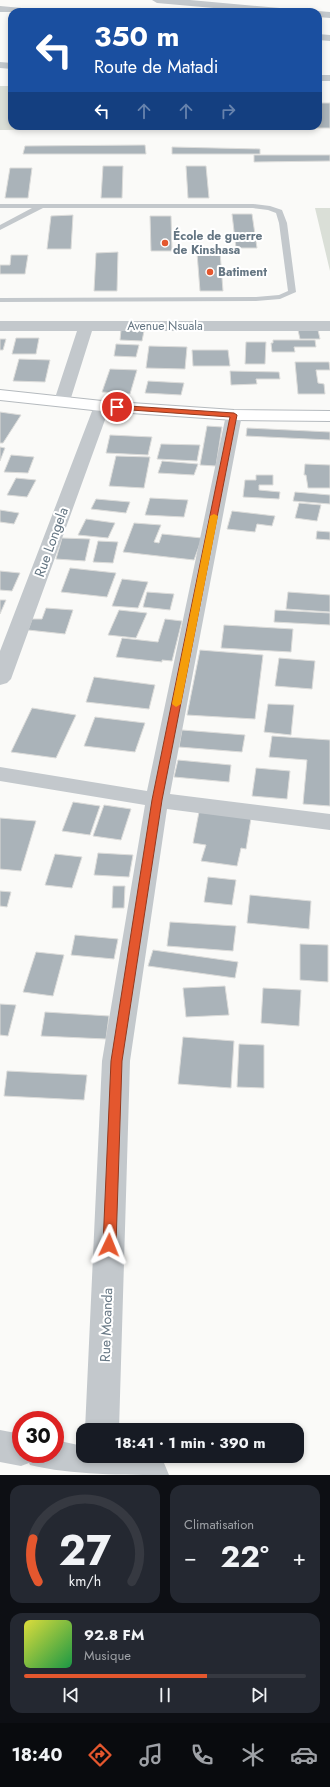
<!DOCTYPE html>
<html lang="fr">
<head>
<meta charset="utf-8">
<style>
	:root { --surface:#171b24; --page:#242831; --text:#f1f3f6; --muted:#9ea1a6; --line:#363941; --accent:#e4572e }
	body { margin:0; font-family:Jost,sans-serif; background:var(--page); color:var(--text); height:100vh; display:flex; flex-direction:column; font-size:15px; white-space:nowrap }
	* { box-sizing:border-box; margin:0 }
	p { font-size:13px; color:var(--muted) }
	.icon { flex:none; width:22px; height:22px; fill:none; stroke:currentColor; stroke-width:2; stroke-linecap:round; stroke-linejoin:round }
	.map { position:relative; height:1475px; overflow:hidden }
	.details { display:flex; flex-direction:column; gap:10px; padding:10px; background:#0d0f14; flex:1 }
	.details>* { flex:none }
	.guide { position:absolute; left:8px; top:8px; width:314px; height:122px; border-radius:12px; box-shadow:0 2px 6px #0003; background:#1a4fa0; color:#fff; overflow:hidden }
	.speed { position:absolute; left:12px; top:1411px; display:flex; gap:8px; font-size:20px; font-weight:700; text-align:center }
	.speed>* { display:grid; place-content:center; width:52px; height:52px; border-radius:50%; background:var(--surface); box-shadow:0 2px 6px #0003; line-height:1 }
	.speed .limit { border:6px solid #d22; background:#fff; color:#111 }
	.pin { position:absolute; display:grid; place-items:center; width:34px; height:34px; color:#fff; margin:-17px; border:2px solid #fff; border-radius:50%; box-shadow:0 1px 4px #0007 }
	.me { position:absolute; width:44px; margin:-22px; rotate:2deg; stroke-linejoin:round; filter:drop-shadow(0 0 3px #0008) }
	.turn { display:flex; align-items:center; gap:14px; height:84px; padding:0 20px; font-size:18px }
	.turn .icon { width:52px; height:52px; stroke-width:2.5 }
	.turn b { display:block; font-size:28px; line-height:34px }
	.lanes { display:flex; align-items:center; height:38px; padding:0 20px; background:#0003; justify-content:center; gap:20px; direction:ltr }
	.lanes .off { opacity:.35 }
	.big { font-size:30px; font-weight:700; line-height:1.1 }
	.details .card { flex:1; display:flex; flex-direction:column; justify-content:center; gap:6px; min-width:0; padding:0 14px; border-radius:12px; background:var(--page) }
	.details .dial { align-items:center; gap:0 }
	.dial svg { height:104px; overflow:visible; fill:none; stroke:var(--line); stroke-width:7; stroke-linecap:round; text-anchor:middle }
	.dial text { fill:var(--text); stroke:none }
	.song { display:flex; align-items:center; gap:12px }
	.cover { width:48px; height:48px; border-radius:6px; background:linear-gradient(135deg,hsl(60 70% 55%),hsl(140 70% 35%)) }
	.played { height:4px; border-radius:2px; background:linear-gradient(90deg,var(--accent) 65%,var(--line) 65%) }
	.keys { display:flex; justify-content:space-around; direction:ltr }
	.heat { display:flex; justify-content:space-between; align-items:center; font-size:22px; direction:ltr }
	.details .tiles { flex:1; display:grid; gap:10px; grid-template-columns:1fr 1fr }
	.card:last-child { grid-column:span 2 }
	.trip { position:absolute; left:76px; top:1423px; width:228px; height:40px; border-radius:12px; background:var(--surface); box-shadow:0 2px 6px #0003; font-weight:700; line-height:40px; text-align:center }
	.dock { display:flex; height:64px; justify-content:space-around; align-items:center; background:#090b0e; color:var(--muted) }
	.dock .icon { width:28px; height:28px }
	.dock .on { color:var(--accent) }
	.dock b { font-size:18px; color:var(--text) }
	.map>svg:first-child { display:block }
	.green { fill:#dadfd7 }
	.building { fill:#aab3b9; stroke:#dcdcda }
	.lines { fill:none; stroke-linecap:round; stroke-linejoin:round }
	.primary-casing { stroke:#b5babe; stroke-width:2 }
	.lane { fill:#c3c8cc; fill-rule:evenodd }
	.street { fill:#c3c8cc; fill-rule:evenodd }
	.primary { fill:#fff; fill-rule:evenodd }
	.route { fill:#e4572e; stroke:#94391e }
	.slow { fill:#f59e0b }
	.poi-dot { fill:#e4572e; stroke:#fff; stroke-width:1.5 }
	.labels { text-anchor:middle; stroke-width:4; stroke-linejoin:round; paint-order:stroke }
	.far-poi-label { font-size:12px; font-weight:bold; fill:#657683; stroke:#fff; text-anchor:start }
	.far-street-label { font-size:12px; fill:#657683; stroke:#fff }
	.street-label { font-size:14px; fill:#657683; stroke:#fff }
</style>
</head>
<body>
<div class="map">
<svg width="330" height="1475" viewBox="0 0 330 1475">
	<rect width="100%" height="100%" fill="#fafaf8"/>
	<!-- green -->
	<path class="green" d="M 0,86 L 12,86 L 12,126 L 249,126 L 249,129 L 0,130 Z
		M 315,208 L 330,208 L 330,271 Z"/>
	<!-- building -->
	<path class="building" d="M 318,103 L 330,103 L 330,128 L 314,128 L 314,126 L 318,126 Z
		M 145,145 L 146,154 L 23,154 L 25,146 Z
		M 172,147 L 260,149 L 260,154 L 172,154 Z
		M 254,155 L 330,155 L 330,161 L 254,162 Z
		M 103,166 L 123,166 L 122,198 L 101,198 Z
		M 186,166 L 206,166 L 209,198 L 188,198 Z
		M 10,168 L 32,168 L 28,198 L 5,198 Z
		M 232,214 L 252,214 L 257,248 L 236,248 Z
		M 73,215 L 71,249 L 47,249 L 51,216 Z
		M 150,216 L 171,216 L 172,251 L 151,251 Z
		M 118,252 L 117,291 L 94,291 L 96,253 Z
		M 220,252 L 223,291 L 200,291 L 197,253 Z
		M 11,255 L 28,255 L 25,274 L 0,274 L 0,265 L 10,265 Z
		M 121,330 L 144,331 L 142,341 L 120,340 Z
		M 298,330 L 318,330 L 320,339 L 300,339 Z
		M 16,338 L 39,338 L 36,354 L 12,354 Z
		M 0,339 L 6,339 L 3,350 L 0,350 Z
		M 273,340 L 315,340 L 316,347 L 294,347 L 295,352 L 272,352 L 271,343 L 273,343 Z
		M 246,342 L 266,342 L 265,364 L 245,364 Z
		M 116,344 L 139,345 L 136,357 L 114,356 Z
		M 149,346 L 187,347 L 185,369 L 146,368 Z
		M 192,350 L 228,350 L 230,366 L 193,366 Z
		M 19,359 L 50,360 L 45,382 L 13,381 Z
		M 295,362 L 329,362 L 330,370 L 316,370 L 318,383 L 324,384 L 325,394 L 298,394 Z
		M 110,369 L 137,370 L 130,394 L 102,392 Z
		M 230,371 L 279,372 L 280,379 L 256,379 L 257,384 L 231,385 Z
		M 148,381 L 184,383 L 181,395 L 145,393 Z
		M 0,412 L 21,415 L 3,443 L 0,443 Z
		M 207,426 L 222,427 L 216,466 L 200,465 Z
		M 247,428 L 330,432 L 330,440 L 246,436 Z
		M 110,435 L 152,437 L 148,455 L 106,453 Z
		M 161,444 L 200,445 L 197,461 L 157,459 Z
		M 0,447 L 5,448 L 0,461 Z
		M 11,455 L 34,457 L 28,473 L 4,472 Z
		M 116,456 L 150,457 L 144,488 L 109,486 Z
		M 162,461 L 198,464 L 194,475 L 158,473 Z
		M 305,464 L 330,465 L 330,488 L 308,488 L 306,475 L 304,475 Z
		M 256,475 L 273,475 L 273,485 L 259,485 L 259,490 L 280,492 L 279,499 L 243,497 L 245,480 L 256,480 Z
		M 16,478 L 36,480 L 27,497 L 7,495 Z
		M 295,492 L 330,495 L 330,504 L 293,501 Z
		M 150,498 L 188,500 L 184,517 L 145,515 Z
		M 96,499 L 130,502 L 126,513 L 91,509 Z
		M 299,503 L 321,505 L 317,521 L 295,518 Z
		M 0,510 L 19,513 L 14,524 L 0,522 Z
		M 232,511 L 275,516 L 272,526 L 257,524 L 255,532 L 227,529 Z
		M 86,519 L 115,523 L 108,538 L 78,535 Z
		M 134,523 L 161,525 L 154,542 L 159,543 L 162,534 L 202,538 L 194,560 L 123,552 Z
		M 317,531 L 330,532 L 330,540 L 316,539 Z
		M 62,538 L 90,539 L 85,561 L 56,559 Z
		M 98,541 L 118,542 L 113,563 L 93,562 Z
		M 70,568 L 116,573 L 107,597 L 61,592 Z
		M 0,571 L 20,573 L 12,591 L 0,590 Z
		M 122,579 L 148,582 L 138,608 L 112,606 Z
		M 147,592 L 174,594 L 170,610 L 143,607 Z
		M 288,592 L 330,595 L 330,612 L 286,609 Z
		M 0,600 L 6,600 L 0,614 Z
		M 46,608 L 73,610 L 65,634 L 28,630 L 32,619 L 42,619 Z
		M 119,610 L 147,613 L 136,638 L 108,635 Z
		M 275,610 L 330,613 L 330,625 L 274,622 Z
		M 165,619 L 182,621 L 172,661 L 162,660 L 162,662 L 116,657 L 122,638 L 158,642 Z
		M 224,625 L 293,629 L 291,652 L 221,648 Z
		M 200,650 L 263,655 L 255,719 L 187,715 Z
		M 279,658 L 315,661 L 312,689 L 275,686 Z
		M 94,677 L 155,685 L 149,709 L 86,702 Z
		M 268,704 L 294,705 L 291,735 L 264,732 Z
		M 32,708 L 76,715 L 56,758 L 11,752 Z
		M 95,717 L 145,723 L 135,752 L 84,746 Z
		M 182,730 L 245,735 L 242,752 L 179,747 Z
		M 272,736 L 330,740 L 330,806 L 303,804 L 307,760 L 269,757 Z
		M 178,760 L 231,765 L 229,782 L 174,777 Z
		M 256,768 L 290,771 L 287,799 L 252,796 Z
		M 73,802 L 100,806 L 90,835 L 62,831 Z
		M 104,805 L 131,809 L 121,840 L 93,836 Z
		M 199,812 L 251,818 L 246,849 L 241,848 L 237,866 L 201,861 L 206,845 L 193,843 Z
		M 0,818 L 36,821 L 21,871 L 0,869 Z
		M 98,853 L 133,855 L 129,877 L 94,875 Z
		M 55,854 L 82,857 L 72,888 L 45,885 Z
		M 208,877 L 236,880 L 232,905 L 204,902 Z
		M 113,886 L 125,886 L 124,908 L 112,908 Z
		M 0,891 L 11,892 L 7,907 L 0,906 Z
		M 250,895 L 311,901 L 309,929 L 247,923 Z
		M 170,922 L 236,926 L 233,951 L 167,946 Z
		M 75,935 L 118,939 L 114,959 L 71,955 Z
		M 300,944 L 328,945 L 328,982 L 300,980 Z
		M 153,950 L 238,962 L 235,978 L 148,966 Z
		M 36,952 L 64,955 L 53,996 L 23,992 Z
		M 225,986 L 229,1015 L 186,1017 L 183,988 Z
		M 263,988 L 301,990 L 299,1026 L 261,1023 Z
		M 0,1004 L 16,1005 L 8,1036 L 0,1035 Z
		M 45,1012 L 109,1016 L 106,1039 L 41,1036 Z
		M 183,1037 L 234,1041 L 231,1088 L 178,1084 Z
		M 239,1044 L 264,1045 L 264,1088 L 237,1087 Z
		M 7,1071 L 87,1075 L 84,1100 L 4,1096 Z"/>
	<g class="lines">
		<!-- primary casing -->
		<g class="primary-casing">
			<path id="primary" d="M 0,390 L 102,401 L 234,410 L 330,411 L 330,421 L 234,420 L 102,411 L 0,400 Z"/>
		</g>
		<!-- lane -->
		<path class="lane" d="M 0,204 L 253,204 L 270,206 L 282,210 L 287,223 L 296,292 L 280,299 L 256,301 L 0,302 L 0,298 L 256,297 L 279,295 L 288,291 L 279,223 L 276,213 L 268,210 L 253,208 L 43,208 L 0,230 L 0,225 L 32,208 L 0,208 Z"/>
		<!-- street -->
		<path class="street" d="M 152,0 L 190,0 L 291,9 L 296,12 L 258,12 L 157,3 Z
			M 0,6 L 33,9 L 38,12 L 0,12 Z
			M 318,11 L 330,12 L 330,18 L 318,17 L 318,12 L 314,12 Z
			M 318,34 L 330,35 L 330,41 L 318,40 Z
			M 0,62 L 12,63 L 12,69 L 0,68 Z
			M 318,75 L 330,75 L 330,81 L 318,81 Z
			M 0,321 L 330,321 L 330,331 L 92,331 L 70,401 L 68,404 L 62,406 L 56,404 L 54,401 L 77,331 L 0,331 Z
			M 102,401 L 108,403 L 110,406 L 11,679 L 7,683 L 0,685 L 0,651 L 94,406 L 96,403 Z
			M 234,410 L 240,411 L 242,415 L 170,794 L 330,814 L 330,830 L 167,809 L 130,1061 L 119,1430 L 85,1430 L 102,1061 L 145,805 L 0,781 L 0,767 L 147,791 L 226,415 L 228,411 Z
			M 0,1430 L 21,1434 L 21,1454 L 55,1454 L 55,1440 L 83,1446 L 83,1456 C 111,1456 138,1453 164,1463 L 169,1475 C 125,1475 71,1475 30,1465 L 29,1463 L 21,1466 L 0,1462 Z"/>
		<!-- primary -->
		<use href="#primary" class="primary"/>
	</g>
	<!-- route -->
	<path class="route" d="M 114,405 L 234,413 L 237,415 L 162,800 L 122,1061 L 116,1245 L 114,1249 L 109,1251 L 105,1249 L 103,1245 L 111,1061 L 152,800 L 230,417 L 117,409 L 113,407 Z"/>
	<!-- slow -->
	<path class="slow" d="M 214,514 L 218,516 L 181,704 L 176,707 L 172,704 L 210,516 Z"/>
	<!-- markers -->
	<g class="poi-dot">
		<circle cx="165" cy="243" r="4"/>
		<circle cx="210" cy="272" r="4"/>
	</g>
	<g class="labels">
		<!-- far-poi labels -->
		<g class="far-poi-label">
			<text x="173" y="240">École de guerre<tspan x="173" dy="14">de Kinshasa</tspan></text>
			<text x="218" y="276">Batiment</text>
		</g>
		<!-- far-street labels -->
		<g class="far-street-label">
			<text x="165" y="330">Avenue Nsuala</text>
		</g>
		<!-- street labels -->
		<g class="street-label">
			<text transform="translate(51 542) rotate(-70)" y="5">Rue Longela</text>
			<text transform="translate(106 1325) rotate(-88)" y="5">Rue Moanda</text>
		</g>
	</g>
</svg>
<div class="speed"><div class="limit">30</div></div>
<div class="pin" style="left:117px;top:407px;background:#d93025"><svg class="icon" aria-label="arrive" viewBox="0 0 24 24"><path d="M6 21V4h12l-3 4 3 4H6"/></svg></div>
<svg class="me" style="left:109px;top:1245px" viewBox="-20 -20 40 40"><path d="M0-17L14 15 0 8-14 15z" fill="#e4572e" stroke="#fff" stroke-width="4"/></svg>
<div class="trip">18:41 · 1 min · 390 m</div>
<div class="guide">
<div class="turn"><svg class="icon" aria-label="left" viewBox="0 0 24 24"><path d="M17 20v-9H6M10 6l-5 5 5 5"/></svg><div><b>350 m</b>Route de Matadi</div></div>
<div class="lanes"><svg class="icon" aria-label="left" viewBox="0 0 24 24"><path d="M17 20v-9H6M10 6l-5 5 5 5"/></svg><svg class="icon off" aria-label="ahead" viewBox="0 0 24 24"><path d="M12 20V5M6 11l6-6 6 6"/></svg><svg class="icon off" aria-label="ahead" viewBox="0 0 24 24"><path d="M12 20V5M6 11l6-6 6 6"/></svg><svg class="icon off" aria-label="right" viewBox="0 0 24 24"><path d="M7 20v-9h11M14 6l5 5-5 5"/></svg></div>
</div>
</div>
<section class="details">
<div class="tiles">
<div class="card dial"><svg viewBox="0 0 100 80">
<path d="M14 69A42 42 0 1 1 86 69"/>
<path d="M14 69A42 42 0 0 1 10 36" stroke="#e4572e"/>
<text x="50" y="56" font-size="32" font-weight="700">27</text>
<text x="50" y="72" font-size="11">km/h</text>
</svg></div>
<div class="card"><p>Climatisation</p>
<div class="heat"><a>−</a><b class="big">22°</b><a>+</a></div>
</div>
<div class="card">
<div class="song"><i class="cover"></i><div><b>92.8 FM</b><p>Musique</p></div></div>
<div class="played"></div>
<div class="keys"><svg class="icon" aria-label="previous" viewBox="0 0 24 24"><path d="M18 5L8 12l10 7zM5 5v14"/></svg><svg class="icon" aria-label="pause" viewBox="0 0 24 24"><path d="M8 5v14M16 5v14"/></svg><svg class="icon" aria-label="next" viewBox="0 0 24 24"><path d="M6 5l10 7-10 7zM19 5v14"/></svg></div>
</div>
</div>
</section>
<nav class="dock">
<b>18:40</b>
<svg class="icon on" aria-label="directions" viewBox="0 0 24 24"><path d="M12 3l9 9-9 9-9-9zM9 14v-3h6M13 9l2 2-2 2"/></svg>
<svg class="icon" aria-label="music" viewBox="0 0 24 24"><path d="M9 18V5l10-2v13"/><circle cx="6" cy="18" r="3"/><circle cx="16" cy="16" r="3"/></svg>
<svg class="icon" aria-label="phone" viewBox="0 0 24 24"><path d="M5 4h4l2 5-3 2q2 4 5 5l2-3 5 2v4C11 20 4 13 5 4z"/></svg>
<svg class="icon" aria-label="climate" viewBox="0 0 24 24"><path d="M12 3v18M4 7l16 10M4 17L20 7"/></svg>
<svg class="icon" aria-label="car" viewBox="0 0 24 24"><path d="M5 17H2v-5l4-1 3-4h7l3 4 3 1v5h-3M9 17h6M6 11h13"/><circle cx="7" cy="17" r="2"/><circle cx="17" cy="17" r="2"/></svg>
</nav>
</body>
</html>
